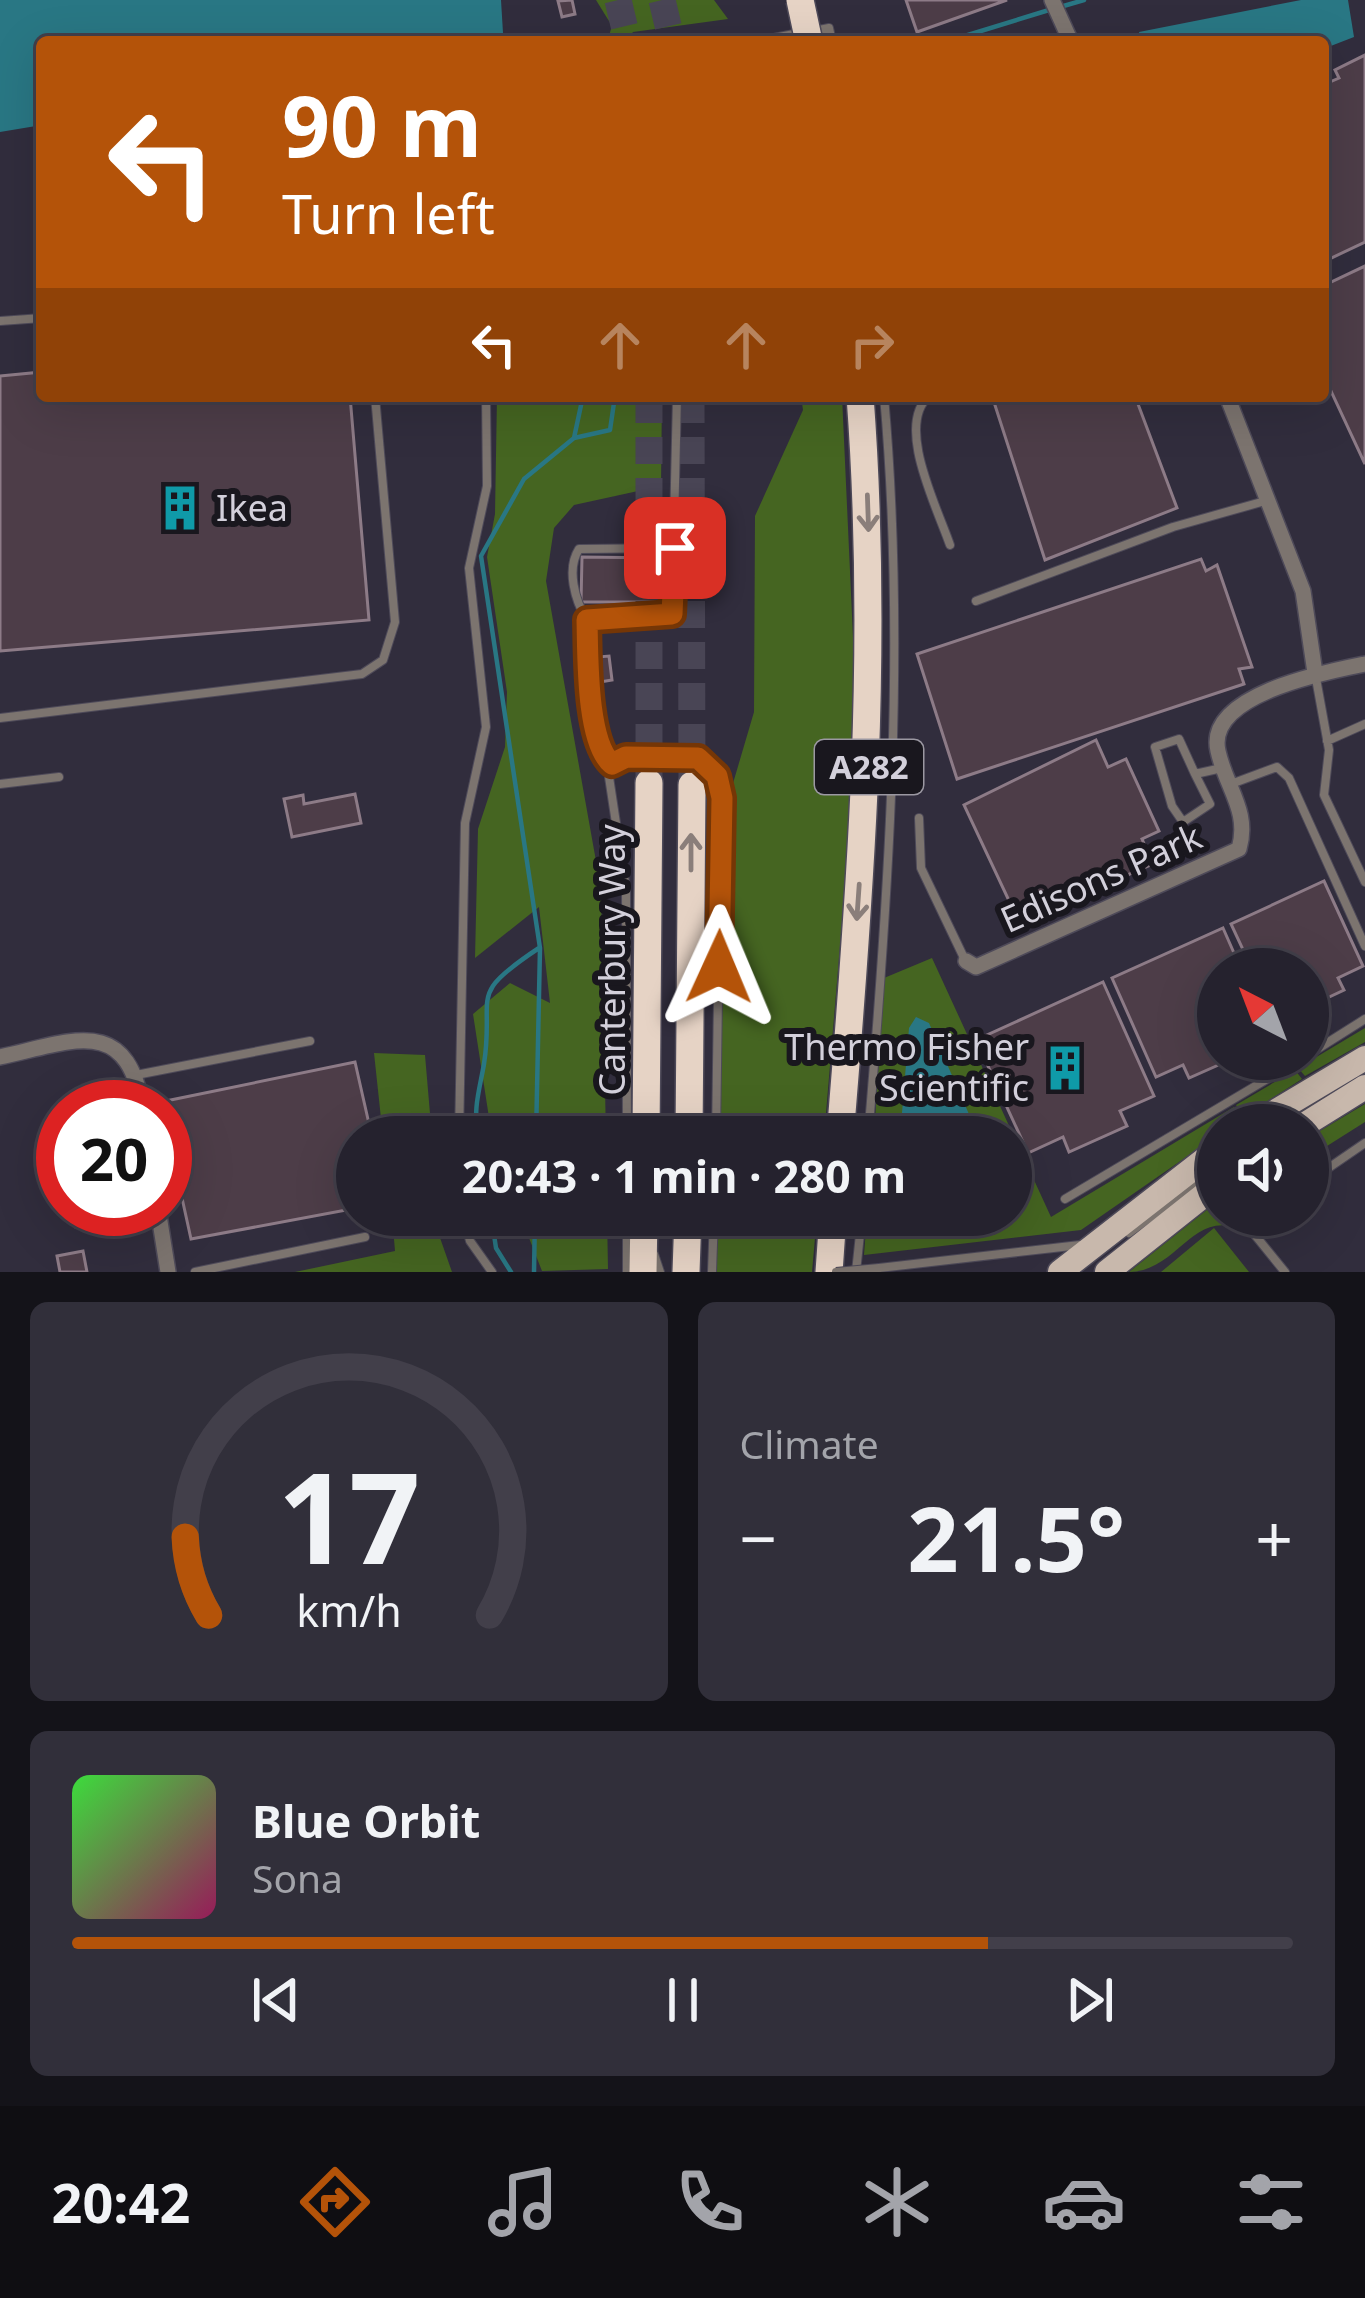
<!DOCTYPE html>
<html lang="en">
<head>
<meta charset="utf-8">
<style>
	:root { --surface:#25222e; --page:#312f3a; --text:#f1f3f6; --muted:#a3a4aa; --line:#423f4a; --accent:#b45309 }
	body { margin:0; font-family:"Noto Sans",sans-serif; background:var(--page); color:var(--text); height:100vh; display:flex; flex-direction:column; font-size:45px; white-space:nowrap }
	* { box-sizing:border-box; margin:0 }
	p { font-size:39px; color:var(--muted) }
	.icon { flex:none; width:66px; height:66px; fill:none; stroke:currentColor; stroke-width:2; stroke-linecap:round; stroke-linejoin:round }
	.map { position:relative; height:1272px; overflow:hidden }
	.side { display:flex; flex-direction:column; gap:30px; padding:30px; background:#141319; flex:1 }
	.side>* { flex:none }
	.top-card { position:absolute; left:36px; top:36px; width:1293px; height:366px; border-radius:12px; box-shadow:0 12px 48px #0002,0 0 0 3px var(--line); background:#b45309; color:#fff; overflow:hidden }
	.needle { width:78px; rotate:318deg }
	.tools { position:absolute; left:1197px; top:948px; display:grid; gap:24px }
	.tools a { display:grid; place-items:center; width:132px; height:132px; border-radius:50%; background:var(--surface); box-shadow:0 12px 48px #0002,0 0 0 3px var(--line); font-size:60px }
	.speed { position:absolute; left:36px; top:1080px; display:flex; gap:24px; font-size:60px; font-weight:700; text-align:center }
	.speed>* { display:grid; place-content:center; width:156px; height:156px; border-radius:50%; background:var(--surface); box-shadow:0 12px 48px #0002,0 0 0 3px var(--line); line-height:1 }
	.speed .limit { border:18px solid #d22; background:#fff; color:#111 }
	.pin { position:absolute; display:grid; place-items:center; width:102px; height:102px; color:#fff; margin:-51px; border-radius:24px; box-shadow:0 6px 18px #0006 }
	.me { position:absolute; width:132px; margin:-66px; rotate:1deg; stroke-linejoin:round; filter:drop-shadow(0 0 9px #0008) }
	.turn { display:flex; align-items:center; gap:42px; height:252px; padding:0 48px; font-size:54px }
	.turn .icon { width:156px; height:156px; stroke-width:2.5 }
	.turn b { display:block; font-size:84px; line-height:102px }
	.lanes { display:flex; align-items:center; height:114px; padding:0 48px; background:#0003; justify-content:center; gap:60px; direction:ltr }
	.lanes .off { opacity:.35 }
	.big { font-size:90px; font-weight:700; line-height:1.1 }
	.side .card { flex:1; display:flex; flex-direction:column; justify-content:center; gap:18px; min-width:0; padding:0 42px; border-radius:18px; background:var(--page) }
	.side .dial { align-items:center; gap:0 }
	.dial svg { height:312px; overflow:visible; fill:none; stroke:var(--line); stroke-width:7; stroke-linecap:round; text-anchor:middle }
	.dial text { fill:var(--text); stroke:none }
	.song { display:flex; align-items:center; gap:36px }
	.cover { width:144px; height:144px; border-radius:18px; background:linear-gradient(135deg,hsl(120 70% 55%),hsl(330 70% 35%)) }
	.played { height:12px; border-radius:6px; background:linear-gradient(90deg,var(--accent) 75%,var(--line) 75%) }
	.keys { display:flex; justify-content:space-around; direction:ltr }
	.heat { display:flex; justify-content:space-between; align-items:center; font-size:66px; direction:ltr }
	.side .tiles { flex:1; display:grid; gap:30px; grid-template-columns:1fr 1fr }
	.card:last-child { grid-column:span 2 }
	.trip { position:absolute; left:336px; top:1116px; width:696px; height:120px; border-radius:60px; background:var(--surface); box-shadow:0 12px 48px #0002,0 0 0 3px var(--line); font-weight:700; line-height:120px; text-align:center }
	.menu { display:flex; height:192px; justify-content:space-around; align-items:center; background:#0f0e12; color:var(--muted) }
	.menu .icon { width:84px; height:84px }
	.menu .active { color:var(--accent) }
	.menu b { font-size:54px; color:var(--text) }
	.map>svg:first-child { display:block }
	.green { fill:#456521 }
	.water { fill:#297784 }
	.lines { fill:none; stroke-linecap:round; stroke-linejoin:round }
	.stream { stroke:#297784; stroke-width:4.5 }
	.building { fill:#4d3d48; stroke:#8d7b87; stroke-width:3 }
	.highway-tunnel { stroke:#494555; stroke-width:27; stroke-dasharray:27 14; stroke-linecap:butt }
	.lane-casing { stroke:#4e4a59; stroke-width:10 }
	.street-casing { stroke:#4e4a59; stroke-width:18 }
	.primary-casing { stroke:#4e4a59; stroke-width:27 }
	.highway-casing { stroke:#4e4a59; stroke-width:30 }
	.lane { stroke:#7c746f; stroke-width:8 }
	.street { stroke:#7c746f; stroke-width:15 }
	.primary { stroke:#c8b8ac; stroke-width:24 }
	.highway { stroke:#e6d3c5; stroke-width:27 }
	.lane-bridge-casing { stroke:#4e4a59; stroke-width:10; stroke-linecap:butt }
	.highway-bridge-casing { stroke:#4e4a59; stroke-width:30; stroke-linecap:butt }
	.lane-bridge { stroke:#7c746f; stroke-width:8 }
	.highway-bridge { stroke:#e6d3c5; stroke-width:27 }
	.oneway { stroke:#8a7e7a }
	.route-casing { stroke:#753606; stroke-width:30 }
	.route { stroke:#b45309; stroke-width:21 }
	.labels { text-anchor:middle; stroke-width:12; stroke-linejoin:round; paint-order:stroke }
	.shield { fill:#19171e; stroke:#9b98a2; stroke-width:3 }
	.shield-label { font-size:33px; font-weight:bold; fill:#d3d0db }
	.poi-label { font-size:36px; fill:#d3d0db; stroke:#19171e; text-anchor:start }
	.street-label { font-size:36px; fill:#d3d0db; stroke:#19171e }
</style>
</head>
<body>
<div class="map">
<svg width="1365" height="1272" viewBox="0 0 1365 1272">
	<rect width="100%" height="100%" fill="#312d3d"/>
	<!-- green -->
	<path class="green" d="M 596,0 L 714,0 L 728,19 L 633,32 L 625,42 L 607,42 L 612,26 Z
		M 497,396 L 662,396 L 661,486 L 574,505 L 554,528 L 546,581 L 601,889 L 606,1137 L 492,1137 L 473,1014 L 510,983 L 550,1003 L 539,907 L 475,958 L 478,829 L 505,747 L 507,692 L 487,557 L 495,514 Z
		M 801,396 L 842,396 L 855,681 L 849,838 L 824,1137 L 716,1137 L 721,824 L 754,712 L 755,516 L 803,410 Z
		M 932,958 L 1051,1217 L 1234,1107 L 1240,1119 L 1218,1125 L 1218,1135 L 1081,1230 L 864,1255 L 867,1215 L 1011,1215 L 1011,1137 L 874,1137 L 884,978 Z
		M 1365,1028 L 1365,1042 L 1305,1076 L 1298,1068 Z
		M 374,1053 L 425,1055 L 432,1137 L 383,1137 Z
		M 1295,1070 L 1302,1079 L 1243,1117 L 1236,1105 Z
		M 1365,1104 L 1365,1122 L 1308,1158 L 1308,1138 Z
		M 1218,1201 L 1218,1215 L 1233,1215 L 1229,1226 C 1190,1219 1173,1272 1129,1272 Z
		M 392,1215 L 432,1215 L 452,1272 L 295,1272 L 395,1251 Z
		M 520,1215 L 607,1215 L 608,1269 L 542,1271 Z
		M 714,1215 L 817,1215 L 812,1272 L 713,1272 Z
		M 1214,1228 L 1249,1272 L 1161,1272 Z"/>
	<!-- water -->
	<path class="water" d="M 0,0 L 501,0 L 503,33 L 461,42 L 42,42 L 42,125 L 0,132 Z
		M 1301,0 L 1348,0 L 1354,37 L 1323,49 L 1323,42 L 1141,42 L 1139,32 Z
		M 916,1017 L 929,1023 L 979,1137 L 900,1137 L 909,1028 Z"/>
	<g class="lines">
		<!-- stream -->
		<path class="stream" d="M 1060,7 L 1084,0
			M 945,42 L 1049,10
			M 574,438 L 583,396
			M 478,1137 C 473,1108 479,1092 484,1064 C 495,993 465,997 539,948
			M 536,1137 L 540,948 L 481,556 L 524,479 L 574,438 L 610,430 L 615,396
			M 491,1215 L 496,1248 L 511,1272
			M 534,1272 L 535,1215"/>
	</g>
	<!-- building -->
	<path class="building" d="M 572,0 L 575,14 L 562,17 L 558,1 Z
		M 906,0 L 1007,0 L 917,32 Z
		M 1365,55 L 1365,242 L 1323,262 L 1323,85 L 1339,78 L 1335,70 Z
		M 1365,266 L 1365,464 L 1323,374 L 1323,286 Z
		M 42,372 L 42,396 L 350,396 L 369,620 L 0,651 L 0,376 Z
		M 992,396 L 1135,396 L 1177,508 L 1045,560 Z
		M 582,557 L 664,558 L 664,602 L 581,602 Z
		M 1201,559 L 1206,571 L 1217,565 L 1252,667 L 1239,669 L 1244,684 L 957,779 L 917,654 Z
		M639 578a8 8 0 1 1 16 0a8 8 0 1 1-16 0Z
		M 609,656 L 612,680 L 600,682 L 597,657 Z
		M 1096,740 L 1108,767 L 1126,759 L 1159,831 L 1142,839 L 1153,864 L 1019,922 L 964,805 Z
		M 355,794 L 361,823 L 292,837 L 284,799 L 303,795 L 304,804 Z
		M 1324,881 L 1363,966 L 1338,978 L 1344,990 L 1308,1007 L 1308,969 L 1252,969 L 1231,924 Z
		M 1223,928 L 1241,969 L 1218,969 L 1218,1059 L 1232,1059 L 1189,1078 L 1183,1065 L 1156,1077 L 1112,978 Z
		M 1103,982 L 1154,1096 L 1120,1111 L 1127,1126 L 1069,1152 L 1063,1137 L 1028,1153 L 976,1040 Z
		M 355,1062 L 372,1137 L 357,1137 L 357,1208 L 191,1239 L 161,1102 Z
		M 72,1209 L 128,1209 L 130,1217 L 76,1227 Z
		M 83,1251 L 87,1272 L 60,1272 L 57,1256 Z"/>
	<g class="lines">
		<!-- highway-tunnel -->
		<path class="highway-tunnel" d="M 618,0 L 628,42
			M 662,0 L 672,42
			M 649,396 L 649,783
			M 691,396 L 692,785"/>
		<!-- lane casing -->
		<g class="lane-casing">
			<path id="lane" d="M 814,31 L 829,28 L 832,42
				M 754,42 L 799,33
				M 0,321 L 42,318
				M 929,396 C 895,425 937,507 950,545
				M 976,601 L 1173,527 L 1265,501
				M 587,620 C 575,601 566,569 579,549 L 675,548
				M 1315,673 L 1329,750 L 1324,795 L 1365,882
				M 0,718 L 362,674 L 383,660 L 395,622 L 375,396
				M 1327,741 L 1365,724
				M 612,764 C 586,741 589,655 587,620 L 672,614 L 677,396
				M 1195,774 L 1179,739 L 1155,747 L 1172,806 L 1183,822 L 1210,804 L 1195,774 L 1222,768
				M 0,784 L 59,777
				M 1231,784 L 1277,767 L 1289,778 L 1365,946
				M 919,818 L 921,868 L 965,960
				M 1308,1055 L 1365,1019
				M 136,1075 L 310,1041
				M 1285,1125 L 1302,1117
				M 459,1137 L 465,823 L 486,727 L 469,568 L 487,486 L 486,396
				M 627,1137 L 626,889 L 609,777 L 612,764 C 641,746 708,751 721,785 L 716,1137
				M 868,1137 C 889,891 906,642 884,396
				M 1308,1182 L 1365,1143
				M 1065,1199 L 1301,1059
				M 463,1215 L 470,1241 L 492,1272
				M 627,1215 L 627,1272
				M 1260,1215 L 1246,1224 L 1285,1272
				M 1129,1233 L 1218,1168
				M 654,1254 L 660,1272
				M 879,1268 L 1080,1245
				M 195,1272 L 365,1237
				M 712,1272 L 714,1215
				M 856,1272 L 862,1215"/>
		</g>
		<!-- street casing -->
		<g class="street-casing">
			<path id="street" d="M 1052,0 L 1071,42
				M 1227,396 L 1303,591 L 1315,673
				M 966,961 L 976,967 L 1239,849 C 1250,811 1226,788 1218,751 C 1205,695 1325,672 1365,664
				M 0,1057 C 70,1042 127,1013 142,1107
				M 158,1209 L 168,1272"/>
		</g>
		<!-- primary casing -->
		<g class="primary-casing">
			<path id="primary" d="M 1253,1125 L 1365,1058
				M 1304,1125 L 1365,1087
				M 1060,1272 L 1218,1149
				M 1107,1272 L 1218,1184"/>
		</g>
		<!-- highway casing -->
		<g class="highway-casing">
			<path id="highway" d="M 646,1137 L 649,783
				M 689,1137 L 692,785
				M 840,1137 C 861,885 879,649 860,396
				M 643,1272 L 644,1215
				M 686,1272 L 688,1215
				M 829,1272 L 833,1215"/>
		</g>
		<!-- lane -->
		<use href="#lane" class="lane"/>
		<!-- street -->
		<use href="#street" class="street"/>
		<!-- primary -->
		<use href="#primary" class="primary"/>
		<!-- highway -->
		<use href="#highway" class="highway"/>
		<!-- lane-bridge casing -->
		<g class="lane-bridge-casing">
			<path id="lane-bridge" d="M 836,1272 L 879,1268"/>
		</g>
		<!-- highway-bridge casing -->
		<g class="highway-bridge-casing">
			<path id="highway-bridge" d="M 800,0 L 809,42"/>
		</g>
		<!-- lane-bridge -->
		<use href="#lane-bridge" class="lane-bridge"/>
		<!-- highway-bridge -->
		<use href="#highway-bridge" class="highway-bridge"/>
	</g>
	<!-- one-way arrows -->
	<defs><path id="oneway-shaft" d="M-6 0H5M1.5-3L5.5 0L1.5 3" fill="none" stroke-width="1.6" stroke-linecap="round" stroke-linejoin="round" transform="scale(3)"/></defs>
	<g class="oneway">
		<use href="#oneway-shaft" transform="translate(868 513) rotate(88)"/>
		<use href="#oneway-shaft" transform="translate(691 852) rotate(-90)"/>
		<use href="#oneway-shaft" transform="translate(858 902) rotate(94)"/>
	</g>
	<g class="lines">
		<!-- route casing -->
		<g class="route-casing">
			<path id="route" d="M 675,548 L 672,614 L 587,620 C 588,654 586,742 612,764 L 626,757 L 698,758 L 717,776 L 722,798 L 719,967"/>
		</g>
		<!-- route -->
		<use href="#route" class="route"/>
	</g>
	<!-- icons -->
	<defs>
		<g id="building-bare" transform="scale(3.6)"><path d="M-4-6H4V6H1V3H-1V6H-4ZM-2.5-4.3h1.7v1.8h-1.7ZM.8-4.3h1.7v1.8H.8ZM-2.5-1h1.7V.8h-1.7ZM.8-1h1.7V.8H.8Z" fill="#0f9aa8" stroke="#19171e" stroke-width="2.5" paint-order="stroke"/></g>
	</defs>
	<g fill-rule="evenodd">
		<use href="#building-bare" x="180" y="508"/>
		<use href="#building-bare" x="1065" y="1068"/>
	</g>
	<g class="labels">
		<!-- shield labels -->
		<rect class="shield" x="815" y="740" width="108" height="54" rx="9"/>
		<g class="shield-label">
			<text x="869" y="779">A282</text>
		</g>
		<!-- poi labels -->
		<g class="poi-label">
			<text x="216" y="521">Ikea</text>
			<text x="1029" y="1060" text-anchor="end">Thermo Fisher<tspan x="1029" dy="41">Scientific</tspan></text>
		</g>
		<!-- street labels -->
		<g class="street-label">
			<text transform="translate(1101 878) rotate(-24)" y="13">Edisons Park</text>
			<text transform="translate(612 960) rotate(-90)" y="13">Canterbury Way</text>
		</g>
	</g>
</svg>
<div class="tools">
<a><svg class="needle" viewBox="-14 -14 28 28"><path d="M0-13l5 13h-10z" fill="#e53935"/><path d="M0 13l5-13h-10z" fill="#a3a4aa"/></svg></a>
<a><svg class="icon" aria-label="sound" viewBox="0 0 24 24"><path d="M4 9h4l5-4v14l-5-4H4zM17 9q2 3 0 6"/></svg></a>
</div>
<div class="speed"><div class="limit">20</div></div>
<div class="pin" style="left:675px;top:548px;background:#d93025"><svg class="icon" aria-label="arrive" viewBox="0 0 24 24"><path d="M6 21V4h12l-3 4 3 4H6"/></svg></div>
<svg class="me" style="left:719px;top:967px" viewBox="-20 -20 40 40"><path d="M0-17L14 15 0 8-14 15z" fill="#b45309" stroke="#fff" stroke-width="4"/></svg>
<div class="trip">20:43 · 1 min · 280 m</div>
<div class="top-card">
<div class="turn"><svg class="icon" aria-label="left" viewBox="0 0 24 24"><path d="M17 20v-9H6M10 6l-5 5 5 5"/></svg><div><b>90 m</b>Turn left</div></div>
<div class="lanes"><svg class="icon" aria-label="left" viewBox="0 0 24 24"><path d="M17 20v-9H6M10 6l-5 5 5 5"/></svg><svg class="icon off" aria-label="ahead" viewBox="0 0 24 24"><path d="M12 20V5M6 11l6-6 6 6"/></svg><svg class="icon off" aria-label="ahead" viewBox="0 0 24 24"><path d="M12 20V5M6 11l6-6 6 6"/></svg><svg class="icon off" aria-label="right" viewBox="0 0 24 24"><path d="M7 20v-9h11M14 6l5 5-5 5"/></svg></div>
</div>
</div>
<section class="side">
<div class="tiles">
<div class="card dial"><svg viewBox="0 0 100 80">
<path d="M14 69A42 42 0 1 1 86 69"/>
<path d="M14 69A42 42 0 0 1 8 49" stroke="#b45309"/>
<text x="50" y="56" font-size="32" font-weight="700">17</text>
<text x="50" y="72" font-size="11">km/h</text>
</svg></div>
<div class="card"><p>Climate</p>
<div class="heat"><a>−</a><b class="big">21.5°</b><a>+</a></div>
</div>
<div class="card">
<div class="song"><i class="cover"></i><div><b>Blue Orbit</b><p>Sona</p></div></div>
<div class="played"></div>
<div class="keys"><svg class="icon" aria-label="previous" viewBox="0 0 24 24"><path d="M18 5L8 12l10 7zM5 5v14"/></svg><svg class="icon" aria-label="pause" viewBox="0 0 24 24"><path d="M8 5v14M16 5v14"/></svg><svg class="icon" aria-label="next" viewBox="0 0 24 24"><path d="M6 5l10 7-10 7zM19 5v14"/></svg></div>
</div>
</div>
</section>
<nav class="menu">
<b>20:42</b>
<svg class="icon active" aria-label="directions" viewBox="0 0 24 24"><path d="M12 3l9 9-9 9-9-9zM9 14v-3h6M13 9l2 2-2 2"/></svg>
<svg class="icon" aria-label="music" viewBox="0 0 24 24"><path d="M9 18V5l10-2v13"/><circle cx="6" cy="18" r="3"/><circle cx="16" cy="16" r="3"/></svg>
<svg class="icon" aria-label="phone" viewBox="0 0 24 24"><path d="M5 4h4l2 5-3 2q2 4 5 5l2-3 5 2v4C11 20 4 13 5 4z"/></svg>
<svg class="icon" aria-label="climate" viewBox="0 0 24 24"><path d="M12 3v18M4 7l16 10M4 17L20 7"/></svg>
<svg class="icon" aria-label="car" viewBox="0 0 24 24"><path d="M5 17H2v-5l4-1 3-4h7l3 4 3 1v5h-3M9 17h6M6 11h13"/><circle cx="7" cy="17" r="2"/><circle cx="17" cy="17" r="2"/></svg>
<svg class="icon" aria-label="filters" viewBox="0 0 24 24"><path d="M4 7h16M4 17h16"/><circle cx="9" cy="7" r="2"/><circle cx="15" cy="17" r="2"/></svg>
</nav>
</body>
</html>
